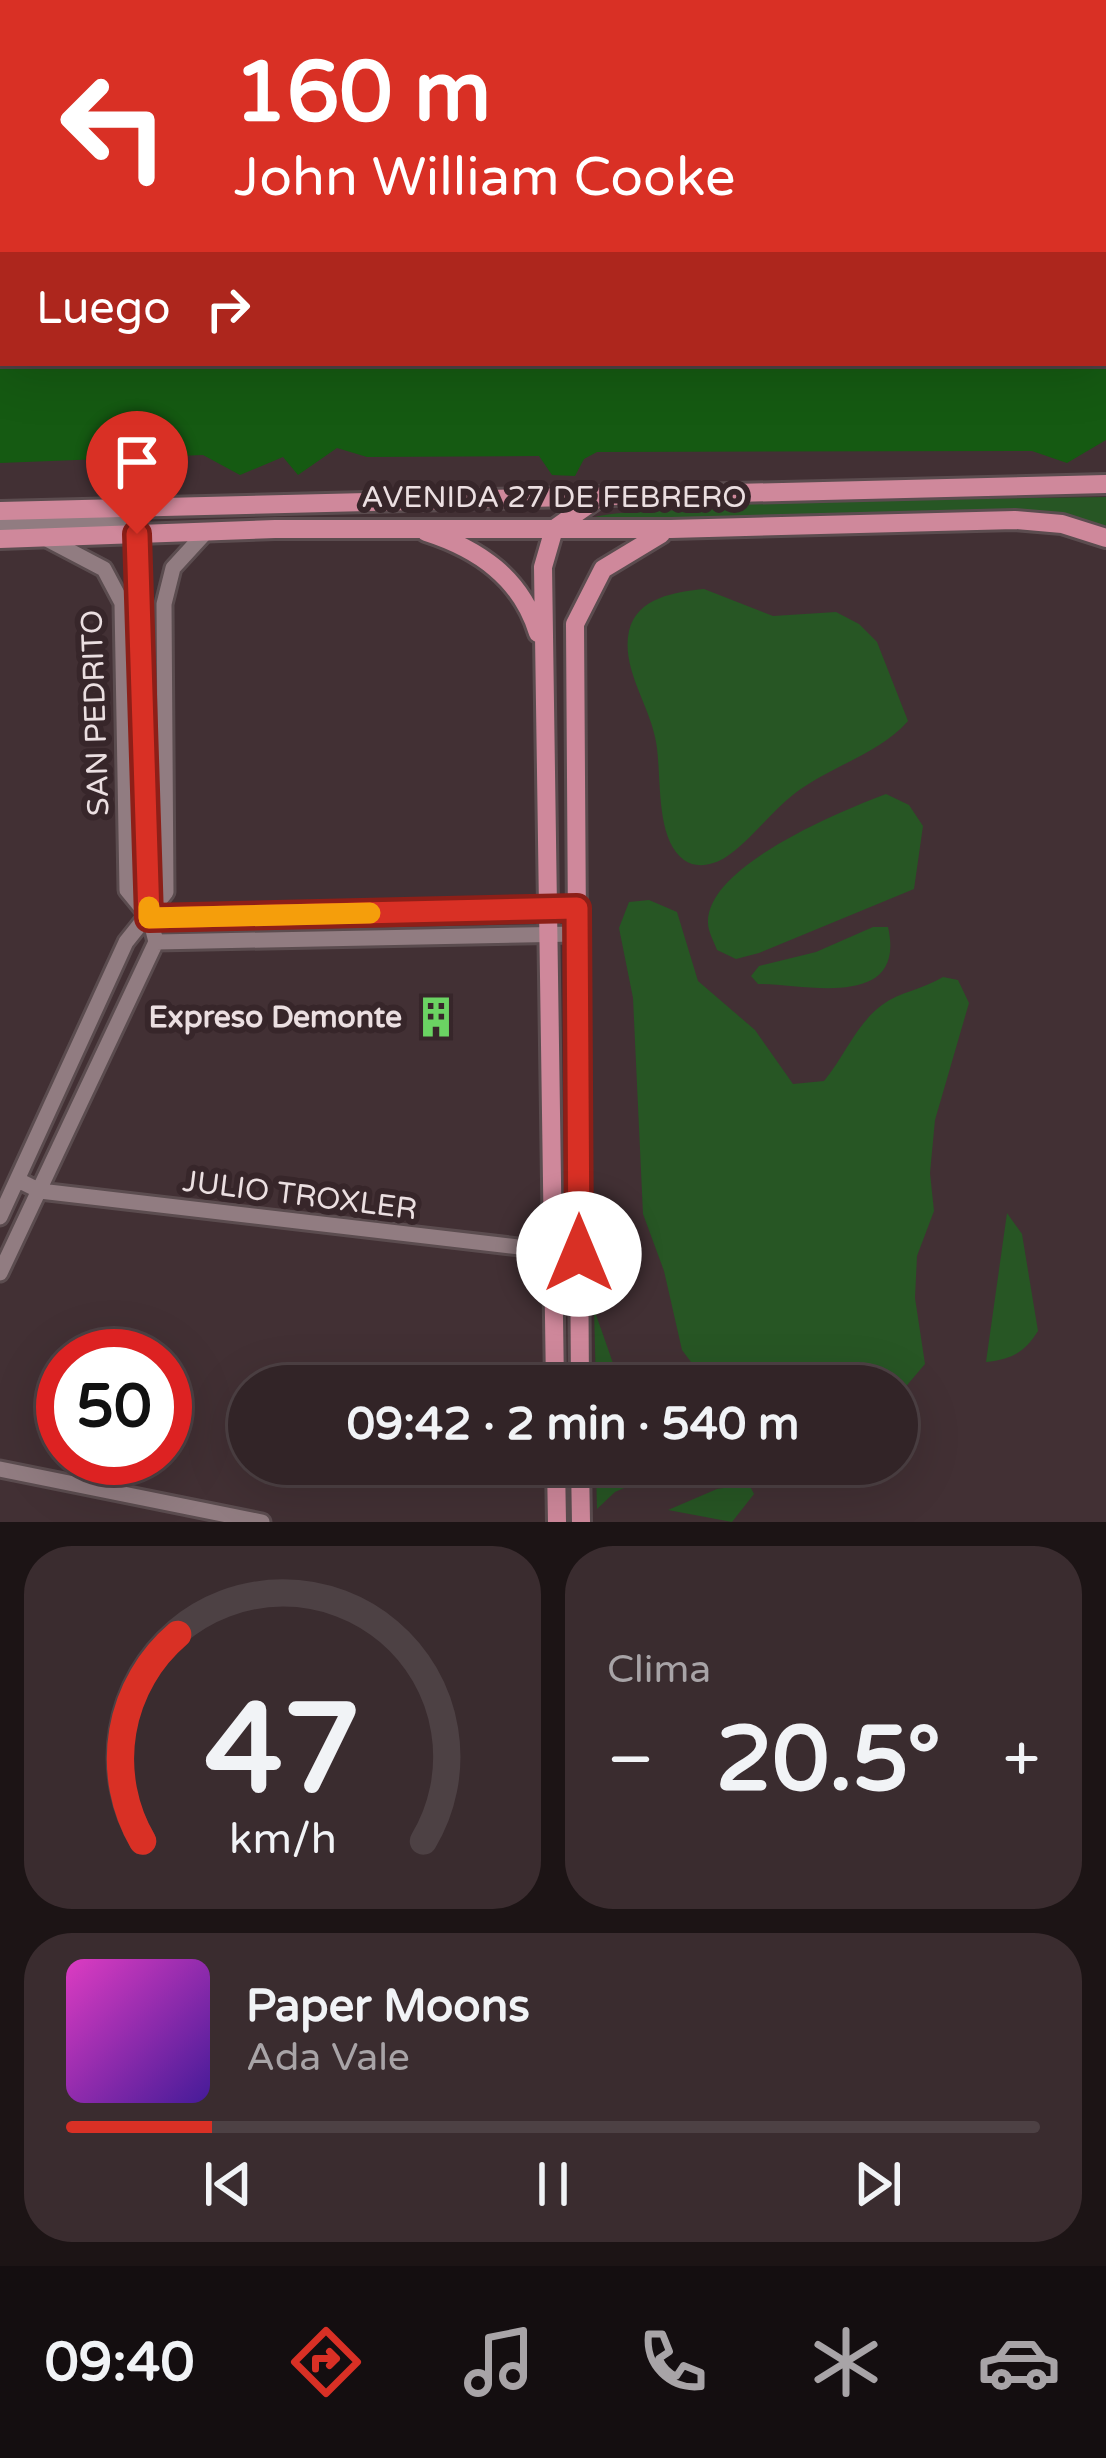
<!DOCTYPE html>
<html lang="es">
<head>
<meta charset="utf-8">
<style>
	:root { --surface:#322427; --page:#3a2c2f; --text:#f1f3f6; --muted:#a8a4a7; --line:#4d4144; --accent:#d93025 }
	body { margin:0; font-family:"Varela Round",sans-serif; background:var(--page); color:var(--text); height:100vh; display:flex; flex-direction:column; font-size:45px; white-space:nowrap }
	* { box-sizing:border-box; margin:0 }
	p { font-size:39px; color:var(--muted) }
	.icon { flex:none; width:66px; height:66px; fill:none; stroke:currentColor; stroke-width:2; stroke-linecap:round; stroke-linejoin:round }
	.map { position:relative; height:1522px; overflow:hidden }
	.side { display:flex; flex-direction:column; gap:24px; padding:24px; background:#1c1415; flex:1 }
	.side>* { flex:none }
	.guide { position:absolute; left:0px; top:0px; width:1107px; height:366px; box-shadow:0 12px 48px #0002,0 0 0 3px var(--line); background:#d93025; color:#fff; overflow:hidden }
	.speed { position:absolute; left:36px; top:1329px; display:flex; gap:24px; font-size:60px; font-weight:700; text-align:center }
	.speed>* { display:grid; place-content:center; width:156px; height:156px; border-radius:50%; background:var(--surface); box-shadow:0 12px 48px #0002,0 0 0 3px var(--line); line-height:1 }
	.speed .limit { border:18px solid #d22; background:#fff; color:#111 }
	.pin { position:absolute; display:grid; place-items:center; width:102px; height:102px; color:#fff; margin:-123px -51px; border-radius:50% 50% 50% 0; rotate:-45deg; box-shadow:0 0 12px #0007 }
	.pin .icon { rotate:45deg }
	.me { position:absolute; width:132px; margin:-66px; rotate:0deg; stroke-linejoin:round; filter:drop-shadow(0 0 9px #0008) }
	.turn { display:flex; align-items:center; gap:42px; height:252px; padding:0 36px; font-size:54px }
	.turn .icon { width:156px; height:156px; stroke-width:2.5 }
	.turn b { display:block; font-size:84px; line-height:102px }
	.then { display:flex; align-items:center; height:114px; padding:0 36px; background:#0003; gap:24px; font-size:45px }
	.big { font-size:90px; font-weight:800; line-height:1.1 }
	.side .tile { flex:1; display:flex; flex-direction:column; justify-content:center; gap:18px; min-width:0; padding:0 42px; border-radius:48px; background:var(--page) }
	.side .dial { align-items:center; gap:0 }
	.dial svg { height:312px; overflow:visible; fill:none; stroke:var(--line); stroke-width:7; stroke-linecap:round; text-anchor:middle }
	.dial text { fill:var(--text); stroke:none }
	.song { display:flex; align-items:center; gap:36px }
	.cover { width:144px; height:144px; border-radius:18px; background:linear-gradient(135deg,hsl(310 70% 55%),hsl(260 70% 35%)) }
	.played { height:12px; border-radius:6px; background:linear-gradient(90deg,var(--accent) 15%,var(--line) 15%) }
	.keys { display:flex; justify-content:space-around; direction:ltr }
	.heat { display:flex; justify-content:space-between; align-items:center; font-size:66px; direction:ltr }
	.side .tiles { flex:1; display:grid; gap:24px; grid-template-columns:1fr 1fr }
	.tile:last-child { grid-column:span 2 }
	.trip { position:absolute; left:228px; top:1365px; width:690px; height:120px; border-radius:60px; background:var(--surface); box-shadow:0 12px 48px #0002,0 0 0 3px var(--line); font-weight:800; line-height:120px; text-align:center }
	.tabs { display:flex; height:192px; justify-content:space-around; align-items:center; background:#140e10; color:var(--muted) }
	.tabs .icon { width:84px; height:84px }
	.tabs .selected { color:var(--accent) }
	.tabs b { font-size:54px; color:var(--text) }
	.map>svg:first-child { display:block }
	.green { fill:#275624 }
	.water { fill:#155a12 }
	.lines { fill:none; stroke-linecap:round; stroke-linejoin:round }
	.minor-casing { stroke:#5b4c4f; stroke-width:21 }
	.major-casing { stroke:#5b4c4f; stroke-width:24 }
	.minor { stroke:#917c81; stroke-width:15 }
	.major { stroke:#cf889b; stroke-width:18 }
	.route-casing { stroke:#8d1f18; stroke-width:30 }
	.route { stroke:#d93025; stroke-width:21 }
	.slow { stroke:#f59e0b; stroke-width:21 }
	.labels { text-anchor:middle; stroke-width:12; stroke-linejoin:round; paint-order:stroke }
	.street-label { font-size:30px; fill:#ebdfe1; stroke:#37262a }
	.poi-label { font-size:30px; font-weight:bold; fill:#ebdfe1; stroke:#37262a; text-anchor:end }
</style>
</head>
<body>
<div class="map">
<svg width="1106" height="1522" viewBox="0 0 1106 1522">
	<rect width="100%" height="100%" fill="#423034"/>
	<!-- green -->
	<path class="green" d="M 1106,497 L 1106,530 L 579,522 C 621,505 668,518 711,503 Z
		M 704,589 L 773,616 L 836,612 L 859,624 L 877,642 L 908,721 C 878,755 830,766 794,794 C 770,813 750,841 726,857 C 714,865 696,869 684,860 C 653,837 663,770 655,737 C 648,703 621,667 629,631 C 637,597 676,592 704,589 Z
		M 886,794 L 909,805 L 923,826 L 914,889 L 759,953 L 736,959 L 717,950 C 714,942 708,931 708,923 C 706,866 841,811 886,794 Z
		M 649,900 L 677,912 L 698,981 L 755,1030 L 793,1084 L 824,1081 C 845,1056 856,1024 882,1005 C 899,992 924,989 943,977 L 958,980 L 969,1003 L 935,1120 L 930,1173 L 934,1211 L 917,1256 L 915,1298 L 925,1364 L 897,1397 L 897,1386 L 709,1386 L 682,1350 L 664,1271 L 643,1214 L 633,998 L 619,928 L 629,902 Z
		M 873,927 L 888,927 C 907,1011 805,984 758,984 L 751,976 L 759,966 L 816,952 Z
		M 1007,1213 L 1022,1234 L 1038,1331 C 1024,1353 1012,1359 986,1362 Z
		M 594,1309 L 621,1386 L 596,1386 Z
		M 596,1470 L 647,1478 L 615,1492 L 597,1509 Z
		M 749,1484 L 754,1494 L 732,1522 L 668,1510 L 717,1489 Z"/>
	<!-- water -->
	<path class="water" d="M 1106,312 L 1106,440 L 1067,463 L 1032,451 L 597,452 L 584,459 L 575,476 L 552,475 L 539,456 L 367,457 L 337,448 L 298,475 L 283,457 L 240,475 L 203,455 L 0,463 L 0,331 L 3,363 L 1104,363 Z"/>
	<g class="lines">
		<!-- minor casing -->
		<g class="minor-casing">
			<path id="minor" d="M 219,0 L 222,3
				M 1052,0 L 1060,3
				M 650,3 L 651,0
				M 923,3 L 925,0
				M 1104,22 L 1106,23
				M 1104,216 L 1106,211
				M 1104,245 L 1106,244
				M 0,524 L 127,522 L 137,534 L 150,918 L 156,942 L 0,1273
				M 45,538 L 104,569 L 122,603 L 127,890 L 150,918
				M 150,918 L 577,908
				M 156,942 L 577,934
				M 18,1180 L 40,1191 L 579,1254
				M 0,1217 L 126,942 L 166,892 L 164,604 L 173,568 L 206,532
				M 0,1469 L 262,1522"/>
		</g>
		<!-- major casing -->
		<g class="major-casing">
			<path id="major" d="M 0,266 L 3,266
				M 1104,266 L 1106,266
				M 0,290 L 3,290
				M 0,511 L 1106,484
				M 426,532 C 479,549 521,578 538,633
				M 0,539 L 275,529 L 671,529 L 1015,520 L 1062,524 L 1106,538
				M 555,1386 L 543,567 L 554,529 L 598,498
				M 580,1386 L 575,624 L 603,569 L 661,534
				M 556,1464 L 557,1522
				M 580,1464 L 581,1522"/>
		</g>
		<!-- minor -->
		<use href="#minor" class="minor"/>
		<!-- major -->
		<use href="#major" class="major"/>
	</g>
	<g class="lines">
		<!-- route casing -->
		<g class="route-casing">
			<path id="route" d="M 137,534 L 149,918 L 577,908 L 579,1254"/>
		</g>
		<!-- route -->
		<use href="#route" class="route"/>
		<!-- slow -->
		<path class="slow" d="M 149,907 L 149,918 L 370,913"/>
	</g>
	<!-- icons -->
	<defs>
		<g id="building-bare" transform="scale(3.24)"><path d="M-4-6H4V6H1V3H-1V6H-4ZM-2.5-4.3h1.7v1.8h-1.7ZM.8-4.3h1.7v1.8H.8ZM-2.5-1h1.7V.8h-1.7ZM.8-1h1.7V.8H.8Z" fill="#6bd363" stroke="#37262a" stroke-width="2.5" paint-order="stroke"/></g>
	</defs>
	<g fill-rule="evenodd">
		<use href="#building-bare" x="436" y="1017"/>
	</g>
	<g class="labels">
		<!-- street labels -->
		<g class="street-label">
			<text x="554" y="507">AVENIDA 27 DE FEBRERO</text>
			<text transform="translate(95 713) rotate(-92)" y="10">SAN PEDRITO</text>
			<text transform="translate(300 1195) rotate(7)" y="10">JULIO TROXLER</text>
		</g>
		<!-- poi labels -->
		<g class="poi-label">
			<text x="402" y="1027">Expreso Demonte</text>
		</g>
	</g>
</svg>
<div class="speed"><div class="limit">50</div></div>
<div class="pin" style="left:137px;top:534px;background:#d93025"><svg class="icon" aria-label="arrive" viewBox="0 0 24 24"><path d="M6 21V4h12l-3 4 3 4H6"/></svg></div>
<svg class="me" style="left:579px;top:1254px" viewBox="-20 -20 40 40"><circle r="19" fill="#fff"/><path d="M0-13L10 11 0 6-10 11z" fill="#d93025"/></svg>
<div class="trip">09:42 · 2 min · 540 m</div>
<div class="guide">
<div class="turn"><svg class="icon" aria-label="left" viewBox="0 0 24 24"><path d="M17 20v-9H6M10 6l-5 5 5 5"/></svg><div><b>160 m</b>John William Cooke</div></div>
<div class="then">Luego<svg class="icon" aria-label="right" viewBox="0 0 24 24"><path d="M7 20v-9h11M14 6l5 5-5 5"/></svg></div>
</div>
</div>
<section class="side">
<div class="tiles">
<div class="tile dial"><svg viewBox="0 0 100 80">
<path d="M14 69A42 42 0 1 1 86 69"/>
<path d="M14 69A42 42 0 0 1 23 16" stroke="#d93025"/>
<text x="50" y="56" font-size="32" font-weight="700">47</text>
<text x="50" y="72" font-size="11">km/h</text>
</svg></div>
<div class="tile"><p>Clima</p>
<div class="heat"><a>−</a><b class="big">20.5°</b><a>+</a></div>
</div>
<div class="tile">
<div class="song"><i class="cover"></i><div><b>Paper Moons</b><p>Ada Vale</p></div></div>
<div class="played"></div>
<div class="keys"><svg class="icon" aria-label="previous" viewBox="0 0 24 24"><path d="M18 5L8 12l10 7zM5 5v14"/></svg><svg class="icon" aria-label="pause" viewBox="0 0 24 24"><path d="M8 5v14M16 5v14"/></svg><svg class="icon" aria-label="next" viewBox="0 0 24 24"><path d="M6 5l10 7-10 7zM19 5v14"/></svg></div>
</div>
</div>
</section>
<nav class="tabs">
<b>09:40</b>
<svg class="icon selected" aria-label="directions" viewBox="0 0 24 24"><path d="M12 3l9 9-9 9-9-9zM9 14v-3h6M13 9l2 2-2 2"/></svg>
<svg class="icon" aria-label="music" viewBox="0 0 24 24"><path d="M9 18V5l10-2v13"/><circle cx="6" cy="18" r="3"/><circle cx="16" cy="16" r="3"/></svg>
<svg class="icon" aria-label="phone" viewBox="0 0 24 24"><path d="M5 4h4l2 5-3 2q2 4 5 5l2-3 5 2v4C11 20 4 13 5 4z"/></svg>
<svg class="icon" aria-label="climate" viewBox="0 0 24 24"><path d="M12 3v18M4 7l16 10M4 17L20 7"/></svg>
<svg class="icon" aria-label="car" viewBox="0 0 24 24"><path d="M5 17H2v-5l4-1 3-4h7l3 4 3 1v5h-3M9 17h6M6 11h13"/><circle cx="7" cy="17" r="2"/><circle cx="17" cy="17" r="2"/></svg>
</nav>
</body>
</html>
